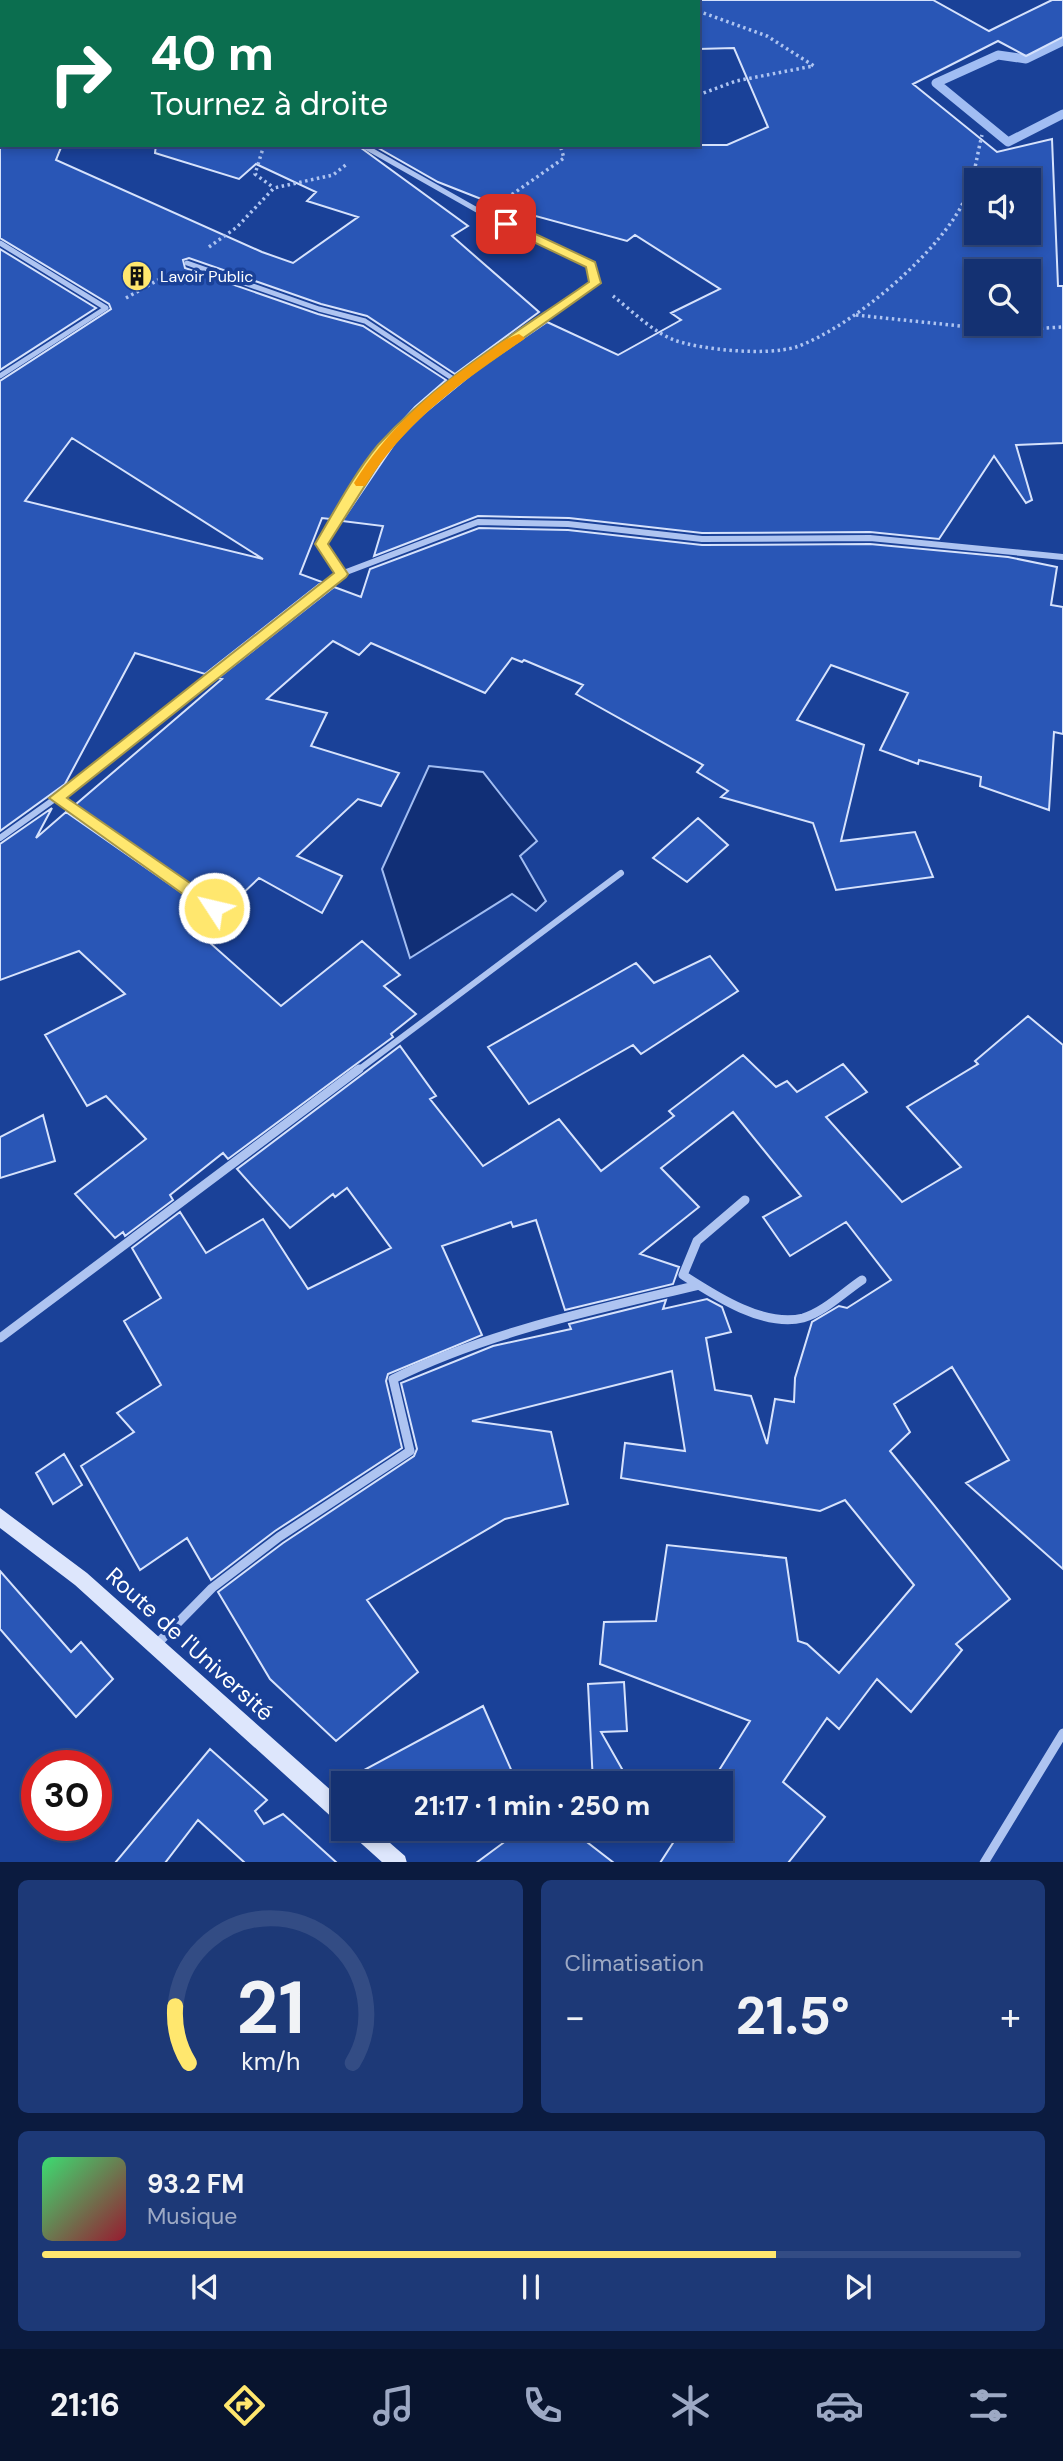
<!DOCTYPE html>
<html lang="fr">
<head>
<meta charset="utf-8">
<style>
	:root { --surface:#143172; --page:#1d3977; --text:#f1f3f6; --muted:#9da9c4; --line:#334c84; --accent:#ffe76e }
	body { margin:0; font-family:"DM Sans",sans-serif; background:var(--page); color:var(--text); height:100vh; display:flex; flex-direction:column; font-size:26px; white-space:nowrap }
	* { box-sizing:border-box; margin:0 }
	p { font-size:23px; color:var(--muted) }
	.icon { flex:none; width:38px; height:38px; fill:none; stroke:currentColor; stroke-width:2; stroke-linecap:round; stroke-linejoin:round }
	.map { position:relative; height:1862px; overflow:hidden }
	.details { display:flex; flex-direction:column; gap:18px; padding:18px; background:#0b1b3f; flex:1 }
	.details>* { flex:none }
	.guide { position:absolute; left:0px; top:0px; width:700px; height:147px; box-shadow:0 4px 10px #0003,0 0 0 2px var(--line); background:#0b6e4f; color:#fff; overflow:hidden }
	.fabs { position:absolute; left:964px; top:168px; display:grid; gap:14px }
	.fabs a { display:grid; place-items:center; width:77px; height:77px; border-radius:0px; background:var(--surface); box-shadow:0 4px 10px #0003,0 0 0 2px var(--line); font-size:35px }
	.speed { position:absolute; left:21px; top:1750px; display:flex; gap:14px; font-size:35px; font-weight:700; text-align:center }
	.speed>* { display:grid; place-content:center; width:91px; height:91px; border-radius:50%; background:var(--surface); box-shadow:0 4px 10px #0003,0 0 0 2px var(--line); line-height:1 }
	.speed .limit { border:10px solid #d22; background:#fff; color:#111 }
	.pin { position:absolute; display:grid; place-items:center; width:60px; height:60px; color:#fff; margin:-30px; border-radius:14px; box-shadow:0 4px 10px #0006 }
	.me { position:absolute; width:77px; margin:-38px; rotate:305deg; stroke-linejoin:round; filter:drop-shadow(0 0 5px #0008) }
	.turn { display:flex; align-items:center; gap:24px; height:147px; padding:0 35px; font-size:32px }
	.turn .icon { width:91px; height:91px; stroke-width:2.5 }
	.turn b { display:block; font-size:49px; line-height:60px }
	.big { font-size:52px; font-weight:800; line-height:1.1 }
	.details .widget { flex:1; display:flex; flex-direction:column; justify-content:center; gap:10px; min-width:0; padding:0 24px; border-radius:10px; background:var(--page) }
	.details .dial { align-items:center; gap:0 }
	.dial svg { height:182px; overflow:visible; fill:none; stroke:var(--line); stroke-width:7; stroke-linecap:round; text-anchor:middle }
	.dial text { fill:var(--text); stroke:none }
	.song { display:flex; align-items:center; gap:21px }
	.cover { width:84px; height:84px; border-radius:10px; background:linear-gradient(135deg,hsl(140 70% 55%),hsl(350 70% 35%)) }
	.played { height:7px; border-radius:4px; background:linear-gradient(90deg,var(--accent) 75%,var(--line) 75%) }
	.keys { display:flex; justify-content:space-around; direction:ltr }
	.heat { display:flex; justify-content:space-between; align-items:center; font-size:38px; direction:ltr }
	.details .tiles { flex:1; display:grid; gap:18px; grid-template-columns:1fr 1fr }
	.widget:last-child { grid-column:span 2 }
	.trip { position:absolute; left:331px; top:1771px; width:402px; height:70px; border-radius:0px; background:var(--surface); box-shadow:0 4px 10px #0003,0 0 0 2px var(--line); font-weight:800; line-height:70px; text-align:center }
	.menu { display:flex; height:112px; justify-content:space-around; align-items:center; background:#08142e; color:var(--muted) }
	.menu .icon { width:49px; height:49px }
	.menu .current { color:var(--accent) }
	.menu b { font-size:32px; color:var(--text) }
	.map>svg:first-child { display:block }
	.water { fill:#112f76; stroke:#a1bdf3; stroke-width:2 }
	.lines { fill:none; stroke-linecap:round; stroke-linejoin:round }
	.stream { stroke:#a1bdf3; stroke-width:9 }
	.building { fill:#2956b6; stroke:#d6e2fc; stroke-width:2; fill-rule:evenodd }
	.path { stroke:#aec4f1; stroke-width:3.5; stroke-dasharray:2.5 3.5; stroke-linecap:butt }
	.street-far2 { stroke:#aec4f1; stroke-width:5 }
	.street-far1 { stroke:#aec4f1; stroke-width:6 }
	.street { stroke:#aec4f1; stroke-width:9 }
	.secondary { fill:#dde6fc; fill-rule:evenodd }
	.route { fill:#ffe76e; stroke:#a69648; stroke-width:2 }
	.slow { fill:#f59e0b }
	.labels { text-anchor:middle; stroke-width:7; stroke-linejoin:round; paint-order:stroke }
	.far-poi-label { font-size:16px; fill:#fff; stroke:#1a4198; text-anchor:start }
	.near-street-label { font-size:23px; fill:#fff; stroke:#1a4198 }
</style>
</head>
<body>
<div class="map">
<svg width="1063" height="1863" viewBox="0 0 1063 1863">
	<rect width="100%" height="100%" fill="#1a4198"/>
	<!-- water -->
	<path class="water" d="M 429,766 L 483,772 L 537,841 L 520,856 L 546,901 L 536,911 L 512,894 L 410,958 L 382,869 Z"/>
	<g class="lines">
		<!-- stream -->
		<path class="stream" d="M 1063,41 L 1026,59 L 998,55 L 936,83 L 1008,142 L 1063,114"/>
	</g>
	<!-- building -->
	<path class="building" d="M 698,0 L 933,0 L 989,31 L 1052,0 L 1063,0 L 1063,37 L 1026,56 L 998,41 L 913,84 L 997,152 L 1052,139 L 1058,286 L 1063,286 L 1063,443 L 1016,445 L 1032,500 L 1026,503 L 994,456 L 939,539 L 870,532 L 702,533 L 569,518 L 478,516 L 374,556 L 383,526 L 342,521 L 397,440 L 422,415 L 478,369 L 547,322 L 618,355 L 681,320 L 671,313 L 720,289 L 635,235 L 627,241 L 499,206 L 438,182 L 373,145 L 727,145 L 768,127 L 734,48 L 698,49 ZM 976,180 L 1029,180 L 1029,233 L 976,233 ZM 976,271 L 1029,271 L 1029,324 L 976,324 Z
		M 0,145 L 62,145 L 56,160 L 262,252 L 293,263 L 358,217 L 307,201 L 316,192 L 256,164 L 239,179 L 155,153 L 156,145 L 357,145 L 468,226 L 452,236 L 539,312 L 455,374 L 367,316 L 321,304 L 189,258 L 183,260 L 185,268 L 318,314 L 363,326 L 446,380 L 415,407 L 368,459 L 330,519 L 322,518 L 300,574 L 322,582 L 205,674 L 135,653 L 65,784 L 0,831 L 0,381 L 111,309 L 109,304 L 0,238 ZM 72,438 L 263,559 L 25,501 Z
		M 0,249 L 96,308 L 0,370 Z
		M 479,528 L 568,530 L 702,545 L 870,544 L 1008,557 L 1057,567 L 1051,605 L 1063,607 L 1063,734 L 1054,732 L 1049,810 L 980,786 L 981,777 L 919,760 L 918,764 L 880,750 L 908,693 L 831,665 L 797,720 L 864,745 L 841,841 L 915,832 L 933,877 L 836,890 L 813,823 L 721,797 L 728,791 L 697,772 L 703,765 L 576,694 L 583,685 L 524,660 L 522,662 L 512,658 L 485,693 L 371,643 L 359,655 L 333,641 L 267,699 L 327,713 L 311,746 L 399,773 L 381,806 L 358,799 L 297,856 L 342,876 L 322,913 L 259,878 L 200,934 L 281,1006 L 362,941 L 400,975 L 384,986 L 416,1014 L 391,1034 L 393,1037 L 359,1062 L 228,1159 L 223,1153 L 170,1195 L 173,1200 L 125,1236 L 123,1232 L 115,1238 L 75,1194 L 146,1139 L 106,1096 L 87,1106 L 45,1035 L 125,994 L 79,951 L 0,980 L 0,844 L 52,808 L 36,838 L 66,812 L 211,913 L 217,913 L 220,908 L 217,903 L 75,805 L 222,679 L 218,678 L 334,587 L 361,597 L 370,569 Z
		M 698,818 L 728,845 L 687,882 L 653,858 Z
		M 710,956 L 738,991 L 641,1054 L 633,1045 L 529,1104 L 488,1047 L 636,963 L 654,983 Z
		M 1028,1016 L 1063,1045 L 1063,1569 L 966,1483 L 1009,1460 L 952,1367 L 894,1404 L 910,1432 L 890,1451 L 1010,1599 L 956,1644 L 962,1650 L 911,1712 L 877,1679 L 839,1729 L 827,1718 L 783,1782 L 825,1817 L 788,1863 L 660,1863 L 682,1829 L 721,1829 L 721,1783 L 711,1783 L 750,1721 L 600,1664 L 604,1622 L 656,1621 L 667,1545 L 786,1558 L 798,1641 L 807,1644 L 839,1673 L 914,1585 L 845,1500 L 820,1511 L 621,1478 L 625,1443 L 685,1451 L 672,1371 L 472,1421 L 551,1432 L 568,1504 L 505,1519 L 367,1600 L 418,1672 L 336,1741 L 270,1679 L 218,1592 L 283,1543 L 414,1456 L 417,1449 L 401,1383 L 493,1346 L 571,1329 L 569,1324 L 666,1300 L 663,1309 L 707,1299 L 722,1307 L 731,1332 L 706,1338 L 715,1390 L 751,1396 L 767,1444 L 775,1399 L 794,1402 L 795,1378 L 812,1322 L 839,1306 L 847,1308 L 891,1280 L 846,1222 L 790,1256 L 763,1217 L 801,1196 L 733,1112 L 661,1168 L 699,1207 L 640,1254 L 679,1267 L 673,1284 L 565,1310 L 536,1220 L 513,1227 L 511,1222 L 442,1246 L 482,1335 L 388,1374 L 386,1381 L 402,1448 L 275,1531 L 211,1580 L 187,1538 L 140,1570 L 81,1466 L 134,1432 L 117,1413 L 161,1385 L 124,1321 L 161,1298 L 132,1248 L 180,1212 L 206,1253 L 263,1219 L 308,1289 L 391,1248 L 347,1188 L 335,1197 L 333,1194 L 290,1228 L 237,1169 L 400,1046 L 436,1096 L 430,1099 L 483,1166 L 559,1119 L 601,1171 L 674,1116 L 669,1111 L 743,1055 L 776,1087 L 787,1081 L 797,1092 L 843,1064 L 867,1092 L 826,1117 L 902,1202 L 961,1167 L 907,1107 L 978,1064 L 975,1061 Z
		M 43,1115 L 55,1161 L 0,1178 L 0,1137 Z
		M 64,1454 L 82,1485 L 53,1504 L 36,1473 Z
		M 0,1571 L 71,1652 L 81,1642 L 113,1679 L 76,1717 L 0,1629 Z
		M 624,1682 L 627,1731 L 601,1732 L 630,1783 L 593,1783 L 588,1684 Z
		M 483,1706 L 517,1783 L 340,1783 Z
		M 210,1749 L 267,1800 L 255,1811 L 264,1824 L 283,1814 L 337,1863 L 245,1863 L 198,1820 L 165,1863 L 115,1863 Z
		M 522,1829 L 570,1829 L 614,1863 L 476,1863 Z"/>
	<g class="lines">
		<!-- path -->
		<path class="path" d="M 680,0 L 683,2
			M 698,11 L 767,36 L 814,66
			M 698,95 L 736,81 L 813,66
			M 264,145 L 255,174 L 274,188
			M 507,198 L 564,158 L 560,145
			M 209,247 L 237,227 L 274,188 L 333,175 L 347,164
			M 613,296 C 631,310 653,332 674,340 C 702,350 767,356 796,347 C 851,328 942,251 966,197 C 974,179 977,155 982,135
			M 126,298 L 167,275
			M 856,315 L 960,326 L 976,321
			M 993,324 L 1028,329 L 1063,327"/>
		<!-- street-far2 -->
		<path class="street-far2" d="M 362,145 L 484,214 L 591,265 L 595,283 C 517,337 427,386 371,465
			M 0,243 L 106,308 L 0,376
			M 187,263 L 319,309 L 365,321 L 455,380"/>
		<!-- street-far1 -->
		<path class="street-far1" d="M 341,574 L 321,544 L 372,463
			M 56,798 L 214,908
			M 0,838 L 56,798 L 341,574 L 478,522 L 568,524 L 702,539 L 870,538 L 1063,557
			M 357,1071 L 621,873"/>
		<!-- street -->
		<path class="street" d="M 745,1200 L 697,1241 L 683,1275 C 714,1295 764,1328 803,1318 C 824,1312 844,1292 862,1280
			M 0,1338 L 359,1069
			M 155,1646 L 212,1588 L 279,1537 L 410,1451 L 393,1379 C 490,1331 595,1310 699,1285
			M 984,1863 L 1063,1733"/>
		<!-- secondary -->
		<path class="secondary" d="M 0,1508 L 87,1573 L 343,1801 L 343,1824 L 336,1821 L 75,1585 L 0,1528 Z
			M 350,1829 L 374,1829 L 405,1856 L 407,1863 L 383,1863 L 353,1836 Z"/>
	</g>
	<!-- route -->
	<path class="route" d="M 502,222 L 510,222 L 595,262 L 601,283 L 460,383 L 420,416 L 385,454 L 328,544 L 348,574 L 346,577 L 67,798 L 219,903 L 219,912 L 208,912 L 49,798 L 334,573 L 315,544 C 334,512 354,474 378,445 C 438,379 516,333 589,282 L 586,267 L 502,227 Z"/>
	<!-- slow -->
	<path class="slow" d="M 519,334 L 525,338 L 523,340 C 461,382 405,422 365,486 L 356,486 L 354,483 C 387,430 430,392 481,357 C 493,349 505,338 519,334 Z"/>
	<!-- icons -->
	<defs>
		<g id="building-disc" transform="scale(1.575)"><circle r="9.5" fill="#ffe76e" stroke="#1a4198"/><path d="M-4-6H4V6H1V3H-1V6H-4ZM-2.5-4.3h1.7v1.8h-1.7ZM.8-4.3h1.7v1.8H.8ZM-2.5-1h1.7V.8h-1.7ZM.8-1h1.7V.8H.8Z" fill="#111"/></g>
	</defs>
	<g fill-rule="evenodd">
		<use href="#building-disc" x="137" y="276"/>
	</g>
	<g class="labels">
		<!-- far-poi labels -->
		<g class="far-poi-label">
			<text x="160" y="282">Lavoir Public</text>
		</g>
		<!-- near-street labels -->
		<g class="near-street-label">
			<text transform="translate(190 1644) rotate(42)" y="8">Route de l'Université</text>
		</g>
	</g>
</svg>
<div class="fabs">
<a><svg class="icon" aria-label="sound" viewBox="0 0 24 24"><path d="M4 9h4l5-4v14l-5-4H4zM17 9q2 3 0 6"/></svg></a>
<a><svg class="icon" aria-label="search" viewBox="0 0 24 24"><circle cx="10" cy="10" r="6"/><path d="M15 15l6 6"/></svg></a>
</div>
<div class="speed"><div class="limit">30</div></div>
<div class="pin" style="left:506px;top:224px;background:#d93025"><svg class="icon" aria-label="arrive" viewBox="0 0 24 24"><path d="M6 21V4h12l-3 4 3 4H6"/></svg></div>
<svg class="me" style="left:214px;top:908px" viewBox="-20 -20 40 40"><circle r="17" fill="#ffe76e" stroke="#fff" stroke-width="3"/><path d="M0-11L8 9 0 5-8 9z" fill="#fff"/></svg>
<div class="trip">21:17 · 1 min · 250 m</div>
<div class="guide">
<div class="turn"><svg class="icon" aria-label="right" viewBox="0 0 24 24"><path d="M7 20v-9h11M14 6l5 5-5 5"/></svg><div><b>40 m</b>Tournez à droite</div></div>
</div>
</div>
<section class="details">
<div class="tiles">
<div class="widget dial"><svg viewBox="0 0 100 80">
<path d="M14 69A42 42 0 1 1 86 69"/>
<path d="M14 69A42 42 0 0 1 8 44" stroke="#ffe76e"/>
<text x="50" y="56" font-size="32" font-weight="700">21</text>
<text x="50" y="72" font-size="11">km/h</text>
</svg></div>
<div class="widget"><p>Climatisation</p>
<div class="heat"><a>−</a><b class="big">21.5°</b><a>+</a></div>
</div>
<div class="widget">
<div class="song"><i class="cover"></i><div><b>93.2 FM</b><p>Musique</p></div></div>
<div class="played"></div>
<div class="keys"><svg class="icon" aria-label="previous" viewBox="0 0 24 24"><path d="M18 5L8 12l10 7zM5 5v14"/></svg><svg class="icon" aria-label="pause" viewBox="0 0 24 24"><path d="M8 5v14M16 5v14"/></svg><svg class="icon" aria-label="next" viewBox="0 0 24 24"><path d="M6 5l10 7-10 7zM19 5v14"/></svg></div>
</div>
</div>
</section>
<nav class="menu">
<b>21:16</b>
<svg class="icon current" aria-label="directions" viewBox="0 0 24 24"><path d="M12 3l9 9-9 9-9-9zM9 14v-3h6M13 9l2 2-2 2"/></svg>
<svg class="icon" aria-label="music" viewBox="0 0 24 24"><path d="M9 18V5l10-2v13"/><circle cx="6" cy="18" r="3"/><circle cx="16" cy="16" r="3"/></svg>
<svg class="icon" aria-label="phone" viewBox="0 0 24 24"><path d="M5 4h4l2 5-3 2q2 4 5 5l2-3 5 2v4C11 20 4 13 5 4z"/></svg>
<svg class="icon" aria-label="climate" viewBox="0 0 24 24"><path d="M12 3v18M4 7l16 10M4 17L20 7"/></svg>
<svg class="icon" aria-label="car" viewBox="0 0 24 24"><path d="M5 17H2v-5l4-1 3-4h7l3 4 3 1v5h-3M9 17h6M6 11h13"/><circle cx="7" cy="17" r="2"/><circle cx="17" cy="17" r="2"/></svg>
<svg class="icon" aria-label="filters" viewBox="0 0 24 24"><path d="M4 7h16M4 17h16"/><circle cx="9" cy="7" r="2"/><circle cx="15" cy="17" r="2"/></svg>
</nav>
</body>
</html>
